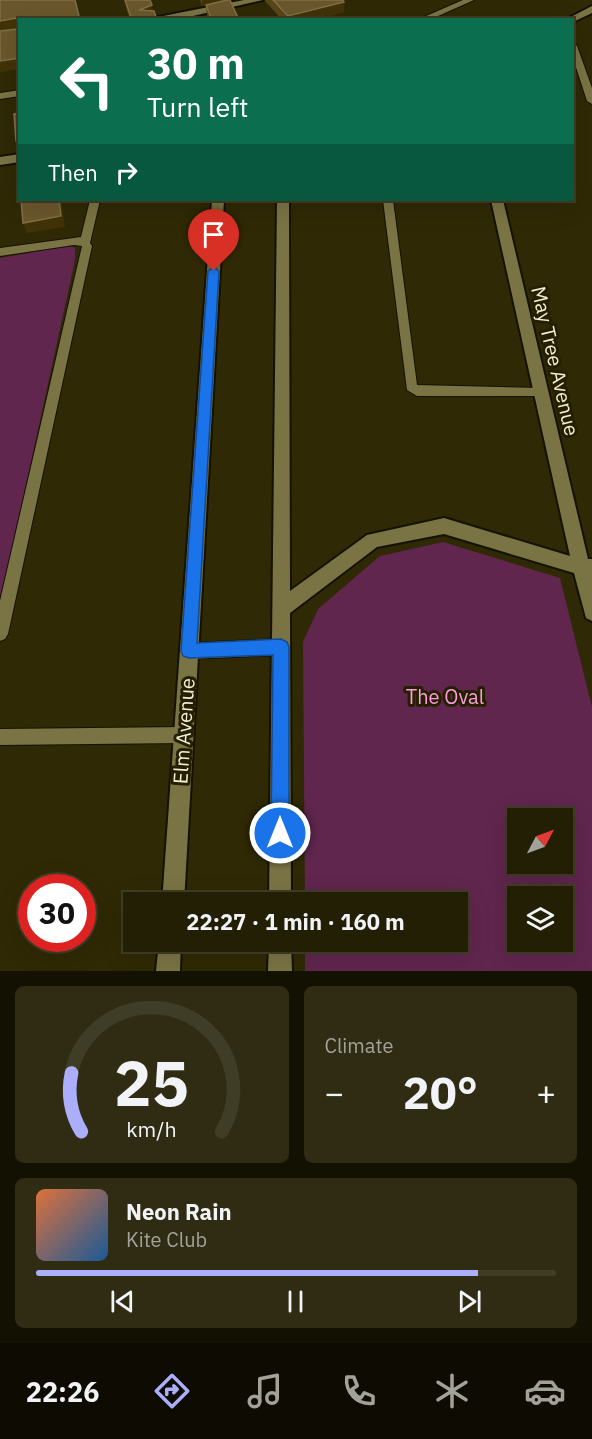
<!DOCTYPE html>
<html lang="en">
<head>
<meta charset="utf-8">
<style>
	:root { --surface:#231f04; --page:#2f2c13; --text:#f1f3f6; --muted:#a3a29a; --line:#403d26; --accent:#abaffb }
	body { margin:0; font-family:"IBM Plex Sans",sans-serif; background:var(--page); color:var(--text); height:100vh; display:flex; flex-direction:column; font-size:22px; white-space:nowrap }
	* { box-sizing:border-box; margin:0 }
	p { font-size:20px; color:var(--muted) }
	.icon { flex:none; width:33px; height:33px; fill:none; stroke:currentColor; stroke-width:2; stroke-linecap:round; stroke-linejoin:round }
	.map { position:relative; height:971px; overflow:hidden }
	.drawer { display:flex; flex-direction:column; gap:15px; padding:15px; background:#131102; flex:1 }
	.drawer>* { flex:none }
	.banner { position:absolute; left:18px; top:18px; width:556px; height:183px; border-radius:0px; box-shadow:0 6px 24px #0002,0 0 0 2px var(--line); background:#0b6e4f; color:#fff; overflow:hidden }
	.needle { width:39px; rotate:49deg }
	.controls { position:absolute; left:507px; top:808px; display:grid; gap:12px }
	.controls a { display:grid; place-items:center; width:66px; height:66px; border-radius:0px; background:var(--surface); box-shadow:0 6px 24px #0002,0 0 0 2px var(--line); font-size:30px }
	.speed { position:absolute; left:18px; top:874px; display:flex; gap:12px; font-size:30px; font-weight:700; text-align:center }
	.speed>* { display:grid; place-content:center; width:78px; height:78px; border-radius:50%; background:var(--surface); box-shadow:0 6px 24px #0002,0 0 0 2px var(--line); line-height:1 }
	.speed .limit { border:9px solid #d22; background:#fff; color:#111 }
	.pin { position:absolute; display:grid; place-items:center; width:51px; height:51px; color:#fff; margin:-62px -26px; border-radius:50% 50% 50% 0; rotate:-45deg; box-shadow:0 0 6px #0007 }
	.pin .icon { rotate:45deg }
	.me { position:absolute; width:66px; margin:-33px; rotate:0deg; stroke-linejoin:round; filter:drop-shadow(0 0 4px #0008) }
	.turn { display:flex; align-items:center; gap:21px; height:126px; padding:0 30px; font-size:27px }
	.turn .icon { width:78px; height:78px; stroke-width:2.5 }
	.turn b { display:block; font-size:42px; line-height:51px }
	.then { display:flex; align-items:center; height:57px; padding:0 30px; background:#0003; gap:12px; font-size:22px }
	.big { font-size:45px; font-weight:700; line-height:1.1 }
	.drawer .tile { flex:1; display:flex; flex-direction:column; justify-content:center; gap:9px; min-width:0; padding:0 21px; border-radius:9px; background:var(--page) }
	.drawer .dial { align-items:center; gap:0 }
	.dial svg { height:156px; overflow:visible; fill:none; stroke:var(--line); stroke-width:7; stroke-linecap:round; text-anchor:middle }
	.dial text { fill:var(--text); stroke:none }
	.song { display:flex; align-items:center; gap:18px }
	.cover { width:72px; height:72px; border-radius:9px; background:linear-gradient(135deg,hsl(20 70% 55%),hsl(210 70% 35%)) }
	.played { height:6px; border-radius:3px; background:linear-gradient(90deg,var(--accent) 85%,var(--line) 85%) }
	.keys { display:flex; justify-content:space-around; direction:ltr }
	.heat { display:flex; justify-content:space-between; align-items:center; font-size:33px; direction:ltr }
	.drawer .tiles { flex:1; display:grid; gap:15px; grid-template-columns:1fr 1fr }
	.tile:last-child { grid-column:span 2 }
	.trip { position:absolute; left:123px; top:892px; width:345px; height:60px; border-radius:0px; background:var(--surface); box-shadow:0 6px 24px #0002,0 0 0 2px var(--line); font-weight:700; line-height:60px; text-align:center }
	.dock { display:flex; height:96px; justify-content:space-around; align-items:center; background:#0e0c02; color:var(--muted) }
	.dock .icon { width:42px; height:42px }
	.dock .active { color:var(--accent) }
	.dock b { font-size:27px; color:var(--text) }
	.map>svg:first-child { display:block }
	.green { fill:#60264e; fill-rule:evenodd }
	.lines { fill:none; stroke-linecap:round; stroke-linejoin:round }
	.service-casing { stroke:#151200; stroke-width:2 }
	.minor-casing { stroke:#151200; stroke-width:4 }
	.service { fill:#7a7344; fill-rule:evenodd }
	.minor { fill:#7a7344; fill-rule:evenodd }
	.wall { fill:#594518 }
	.shaded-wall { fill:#423208 }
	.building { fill:#6a572d; stroke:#7f6f47; stroke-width:1.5 }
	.route { fill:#1a73e8; stroke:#114b97; stroke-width:1.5 }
	.labels { text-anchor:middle; stroke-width:6; stroke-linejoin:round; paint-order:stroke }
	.street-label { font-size:20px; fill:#f2eed5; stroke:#251f00 }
	.park-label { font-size:20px; fill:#fa9dda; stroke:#251f00 }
</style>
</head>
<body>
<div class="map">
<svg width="592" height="971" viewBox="0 0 592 971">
	<rect width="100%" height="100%" fill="#2f2905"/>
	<!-- green -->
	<path class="green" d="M 68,246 L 75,248 L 75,260 L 0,604 L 0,258 Z
		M 443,542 L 560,578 L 592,707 L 592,971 L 305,971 L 305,942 L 458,942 L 458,903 L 305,903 L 303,642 L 318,609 L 380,556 ZM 518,819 L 562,819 L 562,864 L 518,864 ZM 518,897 L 562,897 L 562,942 L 518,942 Z"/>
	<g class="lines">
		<!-- service casing -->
		<g class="service-casing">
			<path id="service" d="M 463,0 L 474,0 L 429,20 L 417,20 Z
				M 573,43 L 577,46 L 592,88 L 592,104 L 587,101 L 573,58 Z
				M 20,90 L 20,96 L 0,99 L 0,93 Z
				M 90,200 L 100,200 L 90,243 L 92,246 L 8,634 L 5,639 L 0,641 L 0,601 L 82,246 L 74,245 L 0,256 L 0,248 L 81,237 Z
				M 383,200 L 393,200 L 417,385 L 541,388 L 545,390 L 547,393 L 545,396 L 417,396 L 407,390 Z
				M 281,639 L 286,642 L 289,647 L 286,652 L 281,655 L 189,659 L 184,656 L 181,651 L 184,646 L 189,643 Z
				M 184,727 L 190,729 L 192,735 L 190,741 L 184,743 L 0,745 L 0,729 Z"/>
		</g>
		<!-- minor casing -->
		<g class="minor-casing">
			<path id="minor" d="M 244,0 L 263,0 L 184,18 L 143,20 Z
				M 592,6 L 592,13 L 573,22 L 573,20 L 565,20 Z
				M 20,154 L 20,162 L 0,165 L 0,157 Z
				M 212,200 L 224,200 L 184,903 L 162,903 Z
				M 277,200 L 289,200 L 290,591 L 367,535 L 444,518 L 570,556 L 491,200 L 503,200 L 588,559 L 592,559 L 592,621 L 586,618 L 574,573 L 444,534 L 377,547 L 290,613 L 291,903 L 269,903 Z
				M 159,942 L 181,942 L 180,971 L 156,971 Z
				M 269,942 L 291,942 L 292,971 L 268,971 Z"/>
		</g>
		<!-- service -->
		<use href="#service" class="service"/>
		<!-- minor -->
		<use href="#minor" class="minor"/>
	</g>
	<!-- wall -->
	<path class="wall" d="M 124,0 L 150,0 L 152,11 L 157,20 L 130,20 Z
		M 200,0 L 230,0 L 239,20 L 209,20 L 207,15 L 206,5 L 202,6 Z
		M 265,0 L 343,0 L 344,12 L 314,20 L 282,20 L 265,1 Z"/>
	<!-- shaded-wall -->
	<path class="shaded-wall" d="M 202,0 L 226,0 L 226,1 L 202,6 Z
		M 344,2 L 344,12 L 314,20 L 288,20 L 288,16 Z
		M 152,5 L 153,16 L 139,10 Z
		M 17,18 L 20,29 L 0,31 L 0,21 Z
		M 20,58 L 20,69 L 0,72 L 0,61 Z
		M 59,200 L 61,200 L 65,227 L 27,233 L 23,223 Z"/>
	<!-- building -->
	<path class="building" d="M 0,0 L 75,0 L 80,20 L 20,20 L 20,58 L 0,61 L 0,31 L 17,29 L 19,27 L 17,18 L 0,21 Z
		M 125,0 L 150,0 L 152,5 L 139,10 L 154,11 L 157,20 L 132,20 Z
		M 227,0 L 230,0 L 239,20 L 212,20 L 206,5 Z
		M 273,0 L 343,0 L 344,2 L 288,16 Z
		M 20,113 L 20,182 L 17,154 L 18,144 L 16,141 L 14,114 Z
		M 21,200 L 59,200 L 61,216 L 23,223 Z"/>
	<!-- route -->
	<path class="route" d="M 214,267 L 219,271 L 197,643 L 281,639 L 287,642 L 289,647 L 289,833 L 286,840 L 280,842 L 274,840 L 271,833 L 273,655 L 189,658 L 183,656 L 181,651 L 208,271 Z"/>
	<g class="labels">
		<!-- street labels -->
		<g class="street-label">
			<text transform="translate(555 361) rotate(77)" y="7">May Tree Avenue</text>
			<text transform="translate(184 731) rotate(-86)" y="7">Elm Avenue</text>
		</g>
		<!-- park labels -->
		<g class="park-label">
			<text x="445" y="704">The Oval</text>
		</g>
	</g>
</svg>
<div class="controls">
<a><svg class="needle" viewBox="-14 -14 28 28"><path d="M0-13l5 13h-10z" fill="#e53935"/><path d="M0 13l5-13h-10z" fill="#a3a29a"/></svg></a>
<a><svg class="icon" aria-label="layers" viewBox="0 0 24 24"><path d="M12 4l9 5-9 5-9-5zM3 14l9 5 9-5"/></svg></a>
</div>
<div class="speed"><div class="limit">30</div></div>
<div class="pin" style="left:214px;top:271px;background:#d93025"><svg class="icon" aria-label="arrive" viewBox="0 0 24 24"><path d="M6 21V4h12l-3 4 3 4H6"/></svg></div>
<svg class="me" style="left:280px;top:833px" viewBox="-20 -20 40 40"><circle r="17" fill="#1a73e8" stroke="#fff" stroke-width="3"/><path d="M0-11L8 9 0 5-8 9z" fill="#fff"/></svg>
<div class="trip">22:27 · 1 min · 160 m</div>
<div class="banner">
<div class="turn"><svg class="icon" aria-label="left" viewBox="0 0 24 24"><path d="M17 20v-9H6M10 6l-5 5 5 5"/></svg><div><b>30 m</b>Turn left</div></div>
<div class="then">Then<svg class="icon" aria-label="right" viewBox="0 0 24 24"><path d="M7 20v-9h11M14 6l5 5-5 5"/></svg></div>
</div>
</div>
<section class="drawer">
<div class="tiles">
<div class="tile dial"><svg viewBox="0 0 100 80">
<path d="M14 69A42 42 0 1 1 86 69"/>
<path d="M14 69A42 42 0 0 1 9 39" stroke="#abaffb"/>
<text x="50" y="56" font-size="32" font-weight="700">25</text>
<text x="50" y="72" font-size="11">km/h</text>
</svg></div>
<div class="tile"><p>Climate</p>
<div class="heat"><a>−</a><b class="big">20°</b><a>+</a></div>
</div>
<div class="tile">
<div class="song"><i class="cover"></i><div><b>Neon Rain</b><p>Kite Club</p></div></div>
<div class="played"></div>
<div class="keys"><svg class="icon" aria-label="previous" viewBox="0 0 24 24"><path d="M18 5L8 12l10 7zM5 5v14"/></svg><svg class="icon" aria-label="pause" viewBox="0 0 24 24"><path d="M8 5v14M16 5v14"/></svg><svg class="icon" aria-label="next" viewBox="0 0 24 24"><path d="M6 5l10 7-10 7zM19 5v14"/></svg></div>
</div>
</div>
</section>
<nav class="dock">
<b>22:26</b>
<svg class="icon active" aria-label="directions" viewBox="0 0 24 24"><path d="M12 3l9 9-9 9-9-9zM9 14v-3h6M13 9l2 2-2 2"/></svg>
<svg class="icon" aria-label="music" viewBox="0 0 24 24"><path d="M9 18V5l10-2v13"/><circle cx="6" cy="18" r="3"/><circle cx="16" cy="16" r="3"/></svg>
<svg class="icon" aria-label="phone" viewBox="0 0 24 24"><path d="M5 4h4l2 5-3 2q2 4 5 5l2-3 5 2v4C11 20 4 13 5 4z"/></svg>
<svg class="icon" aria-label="climate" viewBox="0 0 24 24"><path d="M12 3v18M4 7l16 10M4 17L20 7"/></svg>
<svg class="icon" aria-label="car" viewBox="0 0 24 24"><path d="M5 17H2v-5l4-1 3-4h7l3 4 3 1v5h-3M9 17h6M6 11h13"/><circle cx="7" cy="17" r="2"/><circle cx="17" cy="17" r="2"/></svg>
</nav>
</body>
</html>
